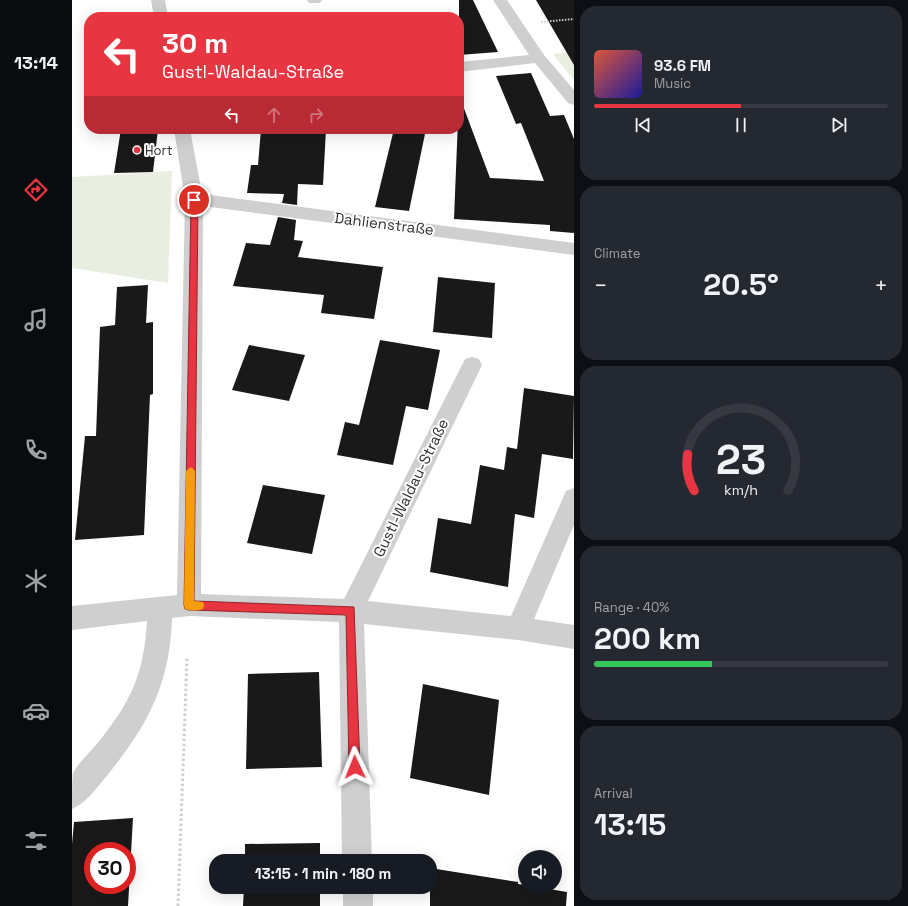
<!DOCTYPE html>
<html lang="en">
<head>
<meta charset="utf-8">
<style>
	:root { --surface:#171b24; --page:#242831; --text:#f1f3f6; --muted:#9ea1a6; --line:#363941; --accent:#e73541 }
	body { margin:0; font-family:"Space Grotesk",sans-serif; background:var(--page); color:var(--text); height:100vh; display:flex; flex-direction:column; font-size:15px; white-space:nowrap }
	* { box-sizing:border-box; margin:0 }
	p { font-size:13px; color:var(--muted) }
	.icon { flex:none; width:22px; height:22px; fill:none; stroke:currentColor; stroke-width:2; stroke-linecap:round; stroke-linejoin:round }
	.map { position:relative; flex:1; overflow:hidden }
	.drawer { display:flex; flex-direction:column; gap:6px; padding:6px; background:#0d0f14; width:334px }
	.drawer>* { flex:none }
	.top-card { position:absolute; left:12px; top:12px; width:380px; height:122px; border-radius:16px; box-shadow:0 4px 16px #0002; background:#e73541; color:#fff; overflow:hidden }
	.controls { position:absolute; left:446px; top:850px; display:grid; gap:8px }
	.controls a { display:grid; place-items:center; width:44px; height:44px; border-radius:50%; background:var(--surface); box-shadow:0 4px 16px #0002; font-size:20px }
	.speed { position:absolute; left:12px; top:842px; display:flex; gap:8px; font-size:20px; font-weight:700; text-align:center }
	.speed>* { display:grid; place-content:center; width:52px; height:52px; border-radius:50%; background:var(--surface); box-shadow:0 4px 16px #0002; line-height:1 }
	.speed .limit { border:6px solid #d22; background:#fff; color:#111 }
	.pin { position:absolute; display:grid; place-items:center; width:34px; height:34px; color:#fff; margin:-17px; border:2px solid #fff; border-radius:50%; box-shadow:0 1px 4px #0007 }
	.me { position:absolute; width:44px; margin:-22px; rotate:358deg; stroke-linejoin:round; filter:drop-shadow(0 0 3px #0008) }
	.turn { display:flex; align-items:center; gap:14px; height:84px; padding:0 12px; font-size:18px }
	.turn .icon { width:52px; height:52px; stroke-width:2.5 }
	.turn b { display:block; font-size:28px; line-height:34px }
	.lanes { display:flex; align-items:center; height:38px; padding:0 12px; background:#0003; justify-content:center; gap:20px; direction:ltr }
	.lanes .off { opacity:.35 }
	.big { font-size:30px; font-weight:800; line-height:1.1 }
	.drawer .tile { flex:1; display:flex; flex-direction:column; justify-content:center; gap:6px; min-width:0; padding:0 14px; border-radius:16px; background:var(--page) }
	.drawer .dial { align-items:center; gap:0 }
	.dial svg { height:104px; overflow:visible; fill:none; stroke:var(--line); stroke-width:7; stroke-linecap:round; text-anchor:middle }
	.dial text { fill:var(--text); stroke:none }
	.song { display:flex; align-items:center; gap:12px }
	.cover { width:48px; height:48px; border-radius:6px; background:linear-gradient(135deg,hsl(10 70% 55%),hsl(240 70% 35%)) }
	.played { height:4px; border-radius:2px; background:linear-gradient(90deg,var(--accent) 50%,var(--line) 50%) }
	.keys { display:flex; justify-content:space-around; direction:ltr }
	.heat { display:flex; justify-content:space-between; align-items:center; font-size:22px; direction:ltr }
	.charge { height:6px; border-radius:3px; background:linear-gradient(90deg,#34c759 40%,var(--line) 0) }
	.trip { position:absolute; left:137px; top:854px; width:228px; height:40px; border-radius:16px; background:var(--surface); box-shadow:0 4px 16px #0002; font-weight:800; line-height:40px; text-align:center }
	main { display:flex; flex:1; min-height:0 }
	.tab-bar { display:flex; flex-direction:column; width:72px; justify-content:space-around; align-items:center; background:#090b0e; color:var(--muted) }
	.tab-bar .icon { width:28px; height:28px }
	.tab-bar .active { color:var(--accent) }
	.tab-bar b { font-size:18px; color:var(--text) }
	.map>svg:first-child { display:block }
	.green { fill:#e8eee0 }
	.building { fill:#191919; fill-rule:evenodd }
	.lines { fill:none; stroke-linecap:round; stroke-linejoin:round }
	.path-far1 { stroke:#cfcfcf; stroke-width:2; stroke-dasharray:1.5 1.5; stroke-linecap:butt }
	.path { stroke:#cfcfcf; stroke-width:3; stroke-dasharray:2.5 2.5; stroke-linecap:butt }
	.minor { fill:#cfcfcf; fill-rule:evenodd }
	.route { fill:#e73541; stroke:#96222a }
	.slow { fill:#f59e0b }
	.poi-dot { fill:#e73541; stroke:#fff; stroke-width:1.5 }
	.labels { text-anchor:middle; stroke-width:4; stroke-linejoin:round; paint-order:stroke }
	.far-poi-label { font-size:13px; fill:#323232; stroke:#fff; text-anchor:start }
	.street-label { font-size:15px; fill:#323232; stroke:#fff }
</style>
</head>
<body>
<main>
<nav class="tab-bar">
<b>13:14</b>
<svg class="icon active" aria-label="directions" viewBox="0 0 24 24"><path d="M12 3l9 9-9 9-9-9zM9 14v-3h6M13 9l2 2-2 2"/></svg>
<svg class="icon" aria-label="music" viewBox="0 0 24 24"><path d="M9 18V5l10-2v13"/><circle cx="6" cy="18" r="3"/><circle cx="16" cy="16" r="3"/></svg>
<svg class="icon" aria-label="phone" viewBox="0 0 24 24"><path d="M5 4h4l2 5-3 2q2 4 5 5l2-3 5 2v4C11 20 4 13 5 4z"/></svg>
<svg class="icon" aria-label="climate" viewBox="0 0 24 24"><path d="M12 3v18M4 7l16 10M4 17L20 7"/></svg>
<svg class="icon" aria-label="car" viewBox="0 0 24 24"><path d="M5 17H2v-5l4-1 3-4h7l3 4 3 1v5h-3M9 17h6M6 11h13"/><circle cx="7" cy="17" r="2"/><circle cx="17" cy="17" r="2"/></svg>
<svg class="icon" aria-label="filters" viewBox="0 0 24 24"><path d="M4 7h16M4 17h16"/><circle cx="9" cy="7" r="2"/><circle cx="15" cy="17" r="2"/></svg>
</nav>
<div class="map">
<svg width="502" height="906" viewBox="0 0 502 906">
	<rect width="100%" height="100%" fill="#fff"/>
	<!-- green -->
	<path class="green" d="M 502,52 L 502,80 L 481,54 Z
		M 100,171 L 96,283 L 0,268 L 0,177 Z"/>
	<!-- building -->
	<path class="building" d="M 387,0 L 401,0 L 426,52 L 387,55 Z
		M 464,0 L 502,0 L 502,65 Z
		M 459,73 L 478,116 L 492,115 L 502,139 L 502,233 L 478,231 L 478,225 L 382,219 L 387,95 L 418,178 L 472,181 L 449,123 L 444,124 L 424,76 Z
		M 49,129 L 86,129 L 81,172 L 42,173 Z
		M 189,129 L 254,129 L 251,185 L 226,184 L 225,205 L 210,203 L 212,194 L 175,193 L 179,165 L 186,165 Z
		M 322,129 L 354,129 L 337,211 L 303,207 Z
		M 206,217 L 224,220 L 222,240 L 231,241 L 226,257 L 311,267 L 302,319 L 249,313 L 252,295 L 161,286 L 174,243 L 198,245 Z
		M 366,277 L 423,283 L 420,338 L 361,332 Z
		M 76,285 L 74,323 L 81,322 L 81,394 L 78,395 L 72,535 L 3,540 L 13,436 L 24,436 L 28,327 L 43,325 L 45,287 Z
		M 308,340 L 368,350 L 356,410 L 334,406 L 321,465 L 265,455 L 273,422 L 287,425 Z
		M 177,345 L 233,355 L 217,401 L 160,390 Z
		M 452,388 L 502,396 L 501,459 L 470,454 L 462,518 L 443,514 L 436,587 L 358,572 L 366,518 L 399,524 L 408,465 L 432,470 L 435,447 L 445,449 Z
		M 191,485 L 253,495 L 240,554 L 175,543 Z
		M 247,672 L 250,767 L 174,769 L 176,674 Z
		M 351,684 L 427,700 L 417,795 L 338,778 Z
		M 61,818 L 56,906 L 0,906 L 0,844 L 2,822 ZM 21,851 L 55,851 L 55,885 L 21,885 Z
		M 248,843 L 248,861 L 173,861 L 173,844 Z
		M 358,868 L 446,882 L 446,884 L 453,885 L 453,887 L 465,887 L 495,892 L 494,906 L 358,906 Z
		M 172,887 L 248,887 L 248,906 L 171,906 Z"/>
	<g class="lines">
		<!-- path-far1 -->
		<path class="path-far1" d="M 469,22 L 502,19"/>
		<!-- path -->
		<path class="path" d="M 106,906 L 115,658"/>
		<!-- minor -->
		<path class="minor" d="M 79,0 L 93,0 L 96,17 L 82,17 Z
			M 235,0 L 250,0 L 248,3 L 237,3 Z
			M 421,0 L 435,0 L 472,55 L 502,90 L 502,105 L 496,103 L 463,63 L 387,72 L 387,62 L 457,55 Z
			M 102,129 L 118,129 L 130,194 L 502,243 L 502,255 L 131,206 L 129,594 L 272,599 L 390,365 L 393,359 L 400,357 L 407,359 L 410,365 L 296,601 L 439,616 L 494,491 L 502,488 L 502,525 L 462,619 L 502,625 L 502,649 L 446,640 L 292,624 L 300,861 L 270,861 L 267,622 L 117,616 L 100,618 C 98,685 75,727 33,778 C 23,790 14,803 0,809 C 0,801 0,779 1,773 C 7,761 20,751 28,740 C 60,700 72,672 75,621 L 0,630 L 0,606 L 105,595 L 113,199 Z
			M 271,887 L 301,887 L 301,906 L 271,906 Z"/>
	</g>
	<!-- route -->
	<path class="route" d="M 122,197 L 126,200 L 122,601 L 282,607 L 288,767 L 287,771 L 283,773 L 279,771 L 277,767 L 274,615 L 117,610 L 113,609 L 112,605 L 119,200 Z"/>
	<!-- slow -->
	<path class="slow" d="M 119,467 L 123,471 L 122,601 L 131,602 L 132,605 L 131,609 C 125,611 119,611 113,609 L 112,605 L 114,471 Z"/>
	<!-- markers -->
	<circle class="poi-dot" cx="65" cy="150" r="4"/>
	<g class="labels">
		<!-- far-poi labels -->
		<g class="far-poi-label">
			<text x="73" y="155">Hort</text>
		</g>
		<!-- street labels -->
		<g class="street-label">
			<text transform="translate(312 224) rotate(7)" y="5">Dahlienstraße</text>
			<text transform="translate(339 488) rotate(-64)" y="5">Gustl-Waldau-Straße</text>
		</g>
	</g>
</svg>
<div class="controls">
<a><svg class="icon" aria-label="sound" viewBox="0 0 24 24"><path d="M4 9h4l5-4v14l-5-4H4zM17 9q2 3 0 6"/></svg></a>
</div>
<div class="speed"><div class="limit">30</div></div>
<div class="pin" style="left:122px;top:200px;background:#d93025"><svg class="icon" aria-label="arrive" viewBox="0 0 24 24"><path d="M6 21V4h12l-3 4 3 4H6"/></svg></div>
<svg class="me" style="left:283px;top:767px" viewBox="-20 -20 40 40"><path d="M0-17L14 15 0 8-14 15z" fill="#e73541" stroke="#fff" stroke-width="4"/></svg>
<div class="trip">13:15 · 1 min · 180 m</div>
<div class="top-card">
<div class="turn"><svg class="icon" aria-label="left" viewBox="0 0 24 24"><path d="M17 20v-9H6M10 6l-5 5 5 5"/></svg><div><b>30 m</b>Gustl-Waldau-Straße</div></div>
<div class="lanes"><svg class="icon" aria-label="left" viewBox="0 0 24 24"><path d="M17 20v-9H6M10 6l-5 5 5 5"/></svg><svg class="icon off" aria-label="ahead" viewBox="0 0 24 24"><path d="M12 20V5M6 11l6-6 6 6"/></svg><svg class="icon off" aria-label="right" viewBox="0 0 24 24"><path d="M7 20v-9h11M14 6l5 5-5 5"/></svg></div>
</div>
</div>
<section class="drawer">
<div class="tile">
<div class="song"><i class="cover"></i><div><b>93.6 FM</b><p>Music</p></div></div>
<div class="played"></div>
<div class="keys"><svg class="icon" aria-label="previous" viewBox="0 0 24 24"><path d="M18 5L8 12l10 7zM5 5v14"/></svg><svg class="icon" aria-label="pause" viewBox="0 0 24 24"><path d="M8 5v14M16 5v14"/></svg><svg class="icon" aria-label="next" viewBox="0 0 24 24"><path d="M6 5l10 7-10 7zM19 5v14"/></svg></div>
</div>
<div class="tile"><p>Climate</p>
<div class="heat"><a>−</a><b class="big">20.5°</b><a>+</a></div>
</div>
<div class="tile dial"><svg viewBox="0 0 100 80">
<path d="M14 69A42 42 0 1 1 86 69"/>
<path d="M14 69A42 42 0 0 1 9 41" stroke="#e73541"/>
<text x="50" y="56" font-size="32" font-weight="700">23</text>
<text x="50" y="72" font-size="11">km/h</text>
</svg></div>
<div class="tile"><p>Range · 40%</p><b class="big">200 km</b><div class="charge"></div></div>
<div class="tile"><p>Arrival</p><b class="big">13:15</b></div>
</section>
</main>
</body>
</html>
